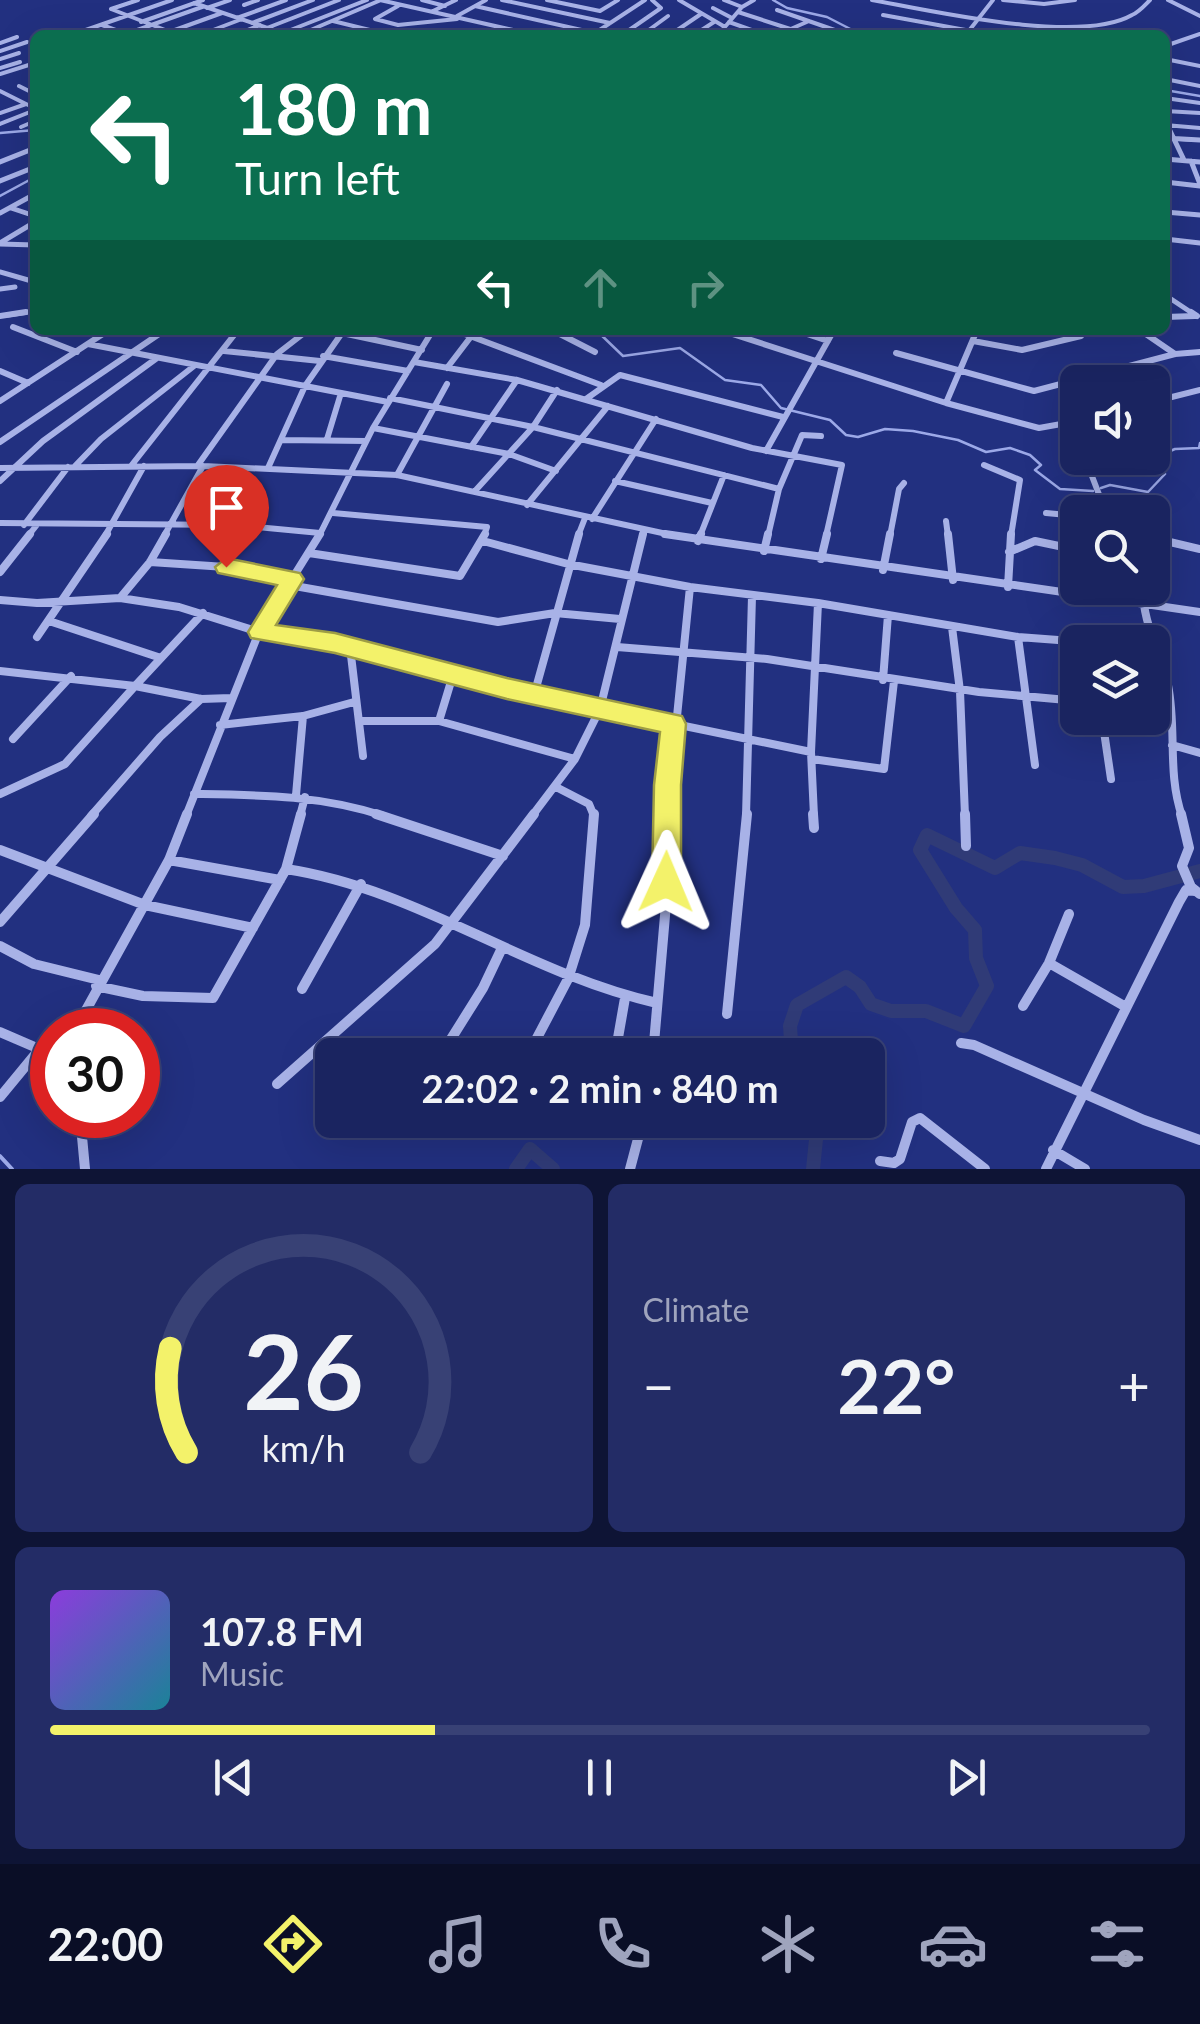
<!DOCTYPE html>
<html lang="en">
<head>
<meta charset="utf-8">
<style>
	:root { --surface:#1a2460; --page:#232c66; --text:#f1f3f6; --muted:#9fa4bd; --line:#384175; --accent:#f3f26a }
	body { margin:0; font-family:Lato,sans-serif; background:var(--page); color:var(--text); height:100vh; display:flex; flex-direction:column; font-size:38px; white-space:nowrap }
	* { box-sizing:border-box; margin:0 }
	p { font-size:32px; color:var(--muted) }
	.icon { flex:none; width:55px; height:55px; fill:none; stroke:currentColor; stroke-width:2; stroke-linecap:round; stroke-linejoin:round }
	.map { position:relative; height:1169px; overflow:hidden }
	.details { display:flex; flex-direction:column; gap:15px; padding:15px; background:#0e1435; flex:1 }
	.details>* { flex:none }
	.top-card { position:absolute; left:30px; top:30px; width:1140px; height:305px; border-radius:15px; box-shadow:0 10px 40px #0002,0 0 0 2px var(--line); background:#0b6e4f; color:#fff; overflow:hidden }
	.controls { position:absolute; left:1060px; top:365px; display:grid; gap:20px }
	.controls a { display:grid; place-items:center; width:110px; height:110px; border-radius:15px; background:var(--surface); box-shadow:0 10px 40px #0002,0 0 0 2px var(--line); font-size:50px }
	.speed { position:absolute; left:30px; top:1008px; display:flex; gap:20px; font-size:50px; font-weight:700; text-align:center }
	.speed>* { display:grid; place-content:center; width:130px; height:130px; border-radius:50%; background:var(--surface); box-shadow:0 10px 40px #0002,0 0 0 2px var(--line); line-height:1 }
	.speed .limit { border:15px solid #d22; background:#fff; color:#111 }
	.pin { position:absolute; display:grid; place-items:center; width:85px; height:85px; color:#fff; margin:-102px -42px; border-radius:50% 50% 50% 0; rotate:-45deg; box-shadow:0 0 10px #0007 }
	.pin .icon { rotate:45deg }
	.me { position:absolute; width:110px; margin:-55px; rotate:1deg; stroke-linejoin:round; filter:drop-shadow(0 0 8px #0008) }
	.turn { display:flex; align-items:center; gap:35px; height:210px; padding:0 40px; font-size:45px }
	.turn .icon { width:130px; height:130px; stroke-width:2.5 }
	.turn b { display:block; font-size:70px; line-height:85px }
	.lanes { display:flex; align-items:center; height:95px; padding:0 40px; background:#0003; justify-content:center; gap:50px; direction:ltr }
	.lanes .off { opacity:.35 }
	.big { font-size:75px; font-weight:700; line-height:1.1 }
	.details .card { flex:1; display:flex; flex-direction:column; justify-content:center; gap:15px; min-width:0; padding:0 35px; border-radius:15px; background:var(--page) }
	.details .dial { align-items:center; gap:0 }
	.dial svg { height:260px; overflow:visible; fill:none; stroke:var(--line); stroke-width:7; stroke-linecap:round; text-anchor:middle }
	.dial text { fill:var(--text); stroke:none }
	.song { display:flex; align-items:center; gap:30px }
	.cover { width:120px; height:120px; border-radius:15px; background:linear-gradient(135deg,hsl(270 70% 55%),hsl(190 70% 35%)) }
	.played { height:10px; border-radius:5px; background:linear-gradient(90deg,var(--accent) 35%,var(--line) 35%) }
	.keys { display:flex; justify-content:space-around; direction:ltr }
	.heat { display:flex; justify-content:space-between; align-items:center; font-size:55px; direction:ltr }
	.details .tiles { flex:1; display:grid; gap:15px; grid-template-columns:1fr 1fr }
	.card:last-child { grid-column:span 2 }
	.trip { position:absolute; left:315px; top:1038px; width:570px; height:100px; border-radius:15px; background:var(--surface); box-shadow:0 10px 40px #0002,0 0 0 2px var(--line); font-weight:700; line-height:100px; text-align:center }
	.tabs { display:flex; height:160px; justify-content:space-around; align-items:center; background:#0a0e26; color:var(--muted) }
	.tabs .icon { width:70px; height:70px }
	.tabs .active { color:var(--accent) }
	.tabs b { font-size:45px; color:var(--text) }
	.map>svg:first-child { display:block }
	.lines { fill:none; stroke-linecap:round; stroke-linejoin:round }
	.stream-far1 { stroke:#9ca9e8; stroke-width:2.5 }
	.stream { stroke:#9ca9e8; stroke-width:4 }
	.river { stroke:#303b77; stroke-width:14 }
	.minor-far4 { stroke:#a8b2e7; stroke-width:4 }
	.minor-far3 { stroke:#a8b2e7; stroke-width:5 }
	.minor-far2 { stroke:#a8b2e7; stroke-width:6 }
	.minor-far1 { stroke:#a8b2e7; stroke-width:8 }
	.minor { stroke:#a8b2e7; stroke-width:10 }
	.route { fill:#f3f26a; stroke:#9e9d45; stroke-width:2.5 }
</style>
</head>
<body>
<div class="map">
<svg width="1200" height="1169" viewBox="0 0 1200 1169">
	<rect width="100%" height="100%" fill="#223080"/>
	<g class="lines">
		<!-- stream-far1 -->
		<path class="stream-far1" d="M 773,0 L 787,8 L 827,17 L 862,35
			M 869,35 L 921,35
			M 1165,90 L 1200,96
			M 0,133 L 35,130
			M 0,196 L 35,177
			M 596,330 L 623,356 L 680,348 L 725,380 L 761,385 L 781,408 L 830,420 L 846,435 L 858,437 L 885,429 L 913,431 L 958,440 L 986,452 L 1010,448 L 1030,455 L 1041,465 L 1035,470 L 1060,489 L 1093,491
			M 1101,488 L 1110,485 L 1148,492 L 1165,474 L 1147,468 L 1149,460 L 1175,449 L 1199,448 L 1200,443"/>
		<!-- stream -->
		<path class="stream" d="M 0,1156 L 12,1169"/>
		<!-- river -->
		<path class="river" d="M 792,1055 L 790,1026 L 797,1005 L 846,977 L 860,987 L 871,1004 L 891,1011 L 926,1011 L 964,1026 L 987,986 L 976,958 L 975,930 L 956,908 L 920,850 L 927,835 L 995,868 L 1020,853 L 1055,858 L 1082,865 L 1123,887 L 1144,886 L 1200,871
			M 516,1169 L 530,1149 L 553,1169
			M 813,1169 L 818,1120"/>
		<!-- minor-far4 -->
		<path class="minor-far4" d="M 380,0 L 535,35
			M 422,0 L 445,6
			M 502,0 L 610,23
			M 547,0 L 600,11 L 618,0
			M 679,0 L 725,27
			M 724,0 L 742,7
			M 872,0 C 932,11 1080,45 1132,15 C 1139,12 1145,5 1150,0
			M 1003,0 L 1044,4 L 1075,0
			M 1168,0 L 1200,16
			M 194,3 L 288,35
			M 244,5 L 258,0
			M 398,6 L 375,19 L 398,25 L 457,19
			M 475,6 L 595,33
			M 207,8 L 230,0
			M 713,8 L 732,18
			M 111,9 L 178,35
			M 111,9 L 138,0
			M 777,10 L 849,35
			M 433,11 L 456,0
			M 738,12 L 809,35
			M 883,15 L 993,35
			M 457,16 L 486,0
			M 237,18 L 286,0
			M 333,21 L 390,35
			M 141,22 L 203,0
			M 729,22 L 766,35
			M 252,23 L 313,0
			M 102,25 L 129,35
			M 267,28 L 339,0
			M 532,30 L 555,35
			M 80,32 L 172,0
			M 968,32 L 993,0
			M 283,33 L 367,0
			M 126,34 L 202,7
			M 161,35 L 222,13
			M 200,35 L 242,19
			M 235,35 L 260,25
			M 299,35 L 381,0
			M 592,35 L 645,0
			M 622,35 L 661,8 L 652,0
			M 642,35 L 668,16
			M 670,35 L 701,14
			M 694,35 L 714,22
			M 718,35 L 742,7 L 754,0
			M 777,35 L 809,21
			M 0,43 L 17,37
			M 1165,46 L 1200,34
			M 0,51 L 27,42
			M 0,59 L 19,53
			M 1165,59 L 1200,66
			M 0,68 L 20,62
			M 0,74 L 35,63
			M 1165,79 L 1200,86
			M 19,86 L 35,94
			M 0,91 L 26,104
			M 1165,98 L 1200,103
			M 1165,111 L 1200,113
			M 0,113 L 26,104 L 35,108
			M 1165,119 L 1175,140
			M 0,124 L 35,110
			M 1165,125 L 1200,128
			M 21,127 L 35,121
			M 1165,138 L 1195,140"/>
		<!-- minor-far3 -->
		<path class="minor-far3" d="M 1173,137 L 1184,160
			M 1165,138 L 1200,140
			M 1165,159 L 1200,162
			M 1191,161 L 1200,184
			M 0,162 L 35,148
			M 0,181 L 35,167
			M 1165,182 L 1200,186
			M 11,208 L 35,216
			M 1165,212 L 1200,215
			M 0,213 L 35,194
			M 1165,239 L 1200,243
			M 0,243 L 35,222
			M 0,244 L 35,245
			M 0,272 L 35,282
			M 0,289 L 15,287
			M 1165,295 L 1195,315
			M 8,315 L 35,311"/>
		<!-- minor-far2 -->
		<path class="minor-far2" d="M 1191,312 L 1197,316
			M 0,316 L 26,312
			M 1165,317 L 1195,316
			M 13,327 L 77,352
			M 328,330 L 422,350
			M 454,330 L 601,385
			M 552,330 L 595,352
			M 720,330 L 946,403 L 1039,428 L 1078,421
			M 795,330 L 828,341
			M 1140,330 L 1175,354
			M 973,341 L 1022,350 L 1081,336
			M 88,344 L 388,402
			M 224,351 L 320,361
			M 896,353 L 1034,391 L 1175,354 L 1200,352
			M 323,356 L 408,371
			M 414,362 L 517,380 L 752,448 L 842,465 L 826,536
			M 447,368 L 476,330
			M 0,371 L 28,383
			M 390,398 L 533,427 L 779,489
			M 586,399 L 620,375 L 783,417
			M 0,401 L 109,330
			M 1152,402 L 1200,390
			M 946,403 L 977,330
			M 1069,424 L 1078,439
			M 373,428 L 509,454 L 556,471
			M 327,439 L 341,393
			M 281,440 L 366,441
			M 0,442 L 165,330
			M 471,447 L 517,380
			M 766,451 L 834,330
			M 1085,458 L 1100,497 L 1119,512
			M 198,465 L 277,354 L 308,330
			M 984,465 L 1020,480 L 1011,536
			M 75,466 L 101,439 L 194,366
			M 131,466 L 238,330
			M 0,468 L 203,466 L 397,475 L 676,536
			M 268,468 L 305,386 L 344,330
			M 397,475 L 447,384
			M 0,481 L 43,441 L 157,358
			M 615,481 L 712,503
			M 475,491 L 533,427 L 557,390
			M 527,505 L 608,406
			M 333,513 L 487,527 L 484,536
			M 1046,513 L 1078,516
			M 592,519 L 656,419
			M 946,521 L 948,536
			M 0,523 L 234,525 L 320,533
			M 24,525 L 68,467
			M 28,536 L 36,526
			M 105,536 L 144,466
			M 164,536 L 203,466
			M 319,536 L 373,428 L 433,330
			M 578,536 L 585,518
			M 643,536 L 644,531
			M 700,536 L 724,475
			M 768,536 L 779,489 L 802,435 L 821,436
			M 890,536 L 899,489 L 904,483"/>
		<!-- minor-far1 -->
		<path class="minor-far1" d="M 665,534 L 1200,612
			M 948,534 L 953,580
			M 1152,535 L 1157,543 L 1152,560
			M 1157,539 L 1200,549
			M 483,541 L 568,564 L 690,587 L 818,603 L 1018,637 L 1085,642
			M 698,541 L 701,534
			M 764,551 L 768,534
			M 1009,552 L 1035,541 L 1078,550
			M 309,553 L 460,576 L 485,534
			M 821,559 L 827,534
			M 150,562 L 226,567 L 292,579
			M 883,570 L 890,534
			M 0,572 L 30,534
			M 289,585 L 498,622 L 555,613 L 620,619
			M 1008,587 L 1011,534
			M 1143,588 C 1142,623 1161,652 1168,685 C 1177,729 1167,773 1182,816
			M 120,598 L 150,562 L 166,534
			M 0,600 L 37,603 L 120,598 L 179,607 L 259,632 L 335,643 L 534,695 L 811,752
			M 49,621 L 158,657
			M 952,627 L 960,691 L 965,816
			M 37,637 L 107,534
			M 1018,637 L 1035,765
			M 350,647 L 363,756
			M 617,647 L 767,659 L 979,692 L 1078,701
			M 0,671 L 135,686 L 203,613
			M 883,680 L 888,615
			M 534,695 L 579,534
			M 1152,713 L 1171,717
			M 1102,718 L 1111,779
			M 360,721 L 439,721 L 575,759
			M 439,721 L 453,675
			M 220,725 L 303,716 L 354,702
			M 13,739 L 71,676
			M 1172,745 L 1200,753
			M 812,759 L 884,769 L 894,681
			M 556,787 L 589,804 L 594,816
			M 0,794 L 65,764 L 135,686 L 201,699 L 231,698
			M 194,794 C 260,795 320,795 384,816
			M 296,795 L 303,716
			M 91,816 L 160,737 L 201,699
			M 186,816 L 259,632 L 320,534
			M 300,816 L 305,797
			M 532,816 L 575,759 L 600,709 L 643,534
			M 667,816 L 690,587
			M 746,816 L 752,596
			M 814,816 L 811,752 L 818,603"/>
		<!-- minor -->
		<path class="minor" d="M 376,814 L 503,856
			M 813,814 L 814,828
			M 965,814 L 966,846
			M 1181,814 L 1189,848 L 1182,866 L 1191,887 L 1200,894
			M 0,850 L 145,905 L 253,928
			M 169,860 L 280,880
			M 286,869 C 418,889 527,974 657,1003
			M 0,922 L 94,814
			M 0,946 L 34,964 L 99,980
			M 1049,963 L 1126,1007
			M 96,986 L 143,996 L 213,998 L 286,869 L 301,814
			M 302,989 L 361,884
			M 1023,1006 L 1049,963 L 1069,914
			M 727,1014 L 747,814
			M 59,1030 L 77,1020
			M 75,1030 L 169,860 L 187,814
			M 0,1032 L 37,1048
			M 961,1043 L 974,1045 L 1144,1120 L 1200,1140
			M 441,1055 L 483,988 L 502,948
			M 528,1055 L 568,979 L 585,925 L 594,814
			M 615,1055 L 625,998
			M 653,1055 L 666,904 L 667,814
			M 277,1084 L 435,944 L 534,814
			M 0,1097 L 52,1034
			M 80,1115 L 85,1169
			M 753,1120 L 760,1123
			M 590,1134 L 595,1120
			M 1053,1150 L 1085,1169
			M 880,1161 L 894,1163 L 900,1159 L 912,1122 L 920,1118 L 985,1169
			M 630,1169 L 643,1120
			M 1046,1169 L 1179,902 L 1186,890 L 1195,891"/>
	</g>
	<!-- route -->
	<path class="route" d="M 226,558 L 300,573 L 304,579 L 276,625 L 335,633 L 507,678 L 682,716 L 686,724 L 681,785 L 681,882 L 677,892 L 666,896 L 656,892 L 652,882 L 654,785 L 660,732 L 507,699 L 335,653 L 251,638 L 248,632 L 277,585 L 218,573 L 215,567 Z"/>
</svg>
<div class="controls">
<a><svg class="icon" aria-label="sound" viewBox="0 0 24 24"><path d="M4 9h4l5-4v14l-5-4H4zM17 9q2 3 0 6"/></svg></a>
<a><svg class="icon" aria-label="search" viewBox="0 0 24 24"><circle cx="10" cy="10" r="6"/><path d="M15 15l6 6"/></svg></a>
<a><svg class="icon" aria-label="layers" viewBox="0 0 24 24"><path d="M12 4l9 5-9 5-9-5zM3 14l9 5 9-5"/></svg></a>
</div>
<div class="speed"><div class="limit">30</div></div>
<div class="pin" style="left:226px;top:567px;background:#d93025"><svg class="icon" aria-label="arrive" viewBox="0 0 24 24"><path d="M6 21V4h12l-3 4 3 4H6"/></svg></div>
<svg class="me" style="left:666px;top:882px" viewBox="-20 -20 40 40"><path d="M0-17L14 15 0 8-14 15z" fill="#f3f26a" stroke="#fff" stroke-width="4"/></svg>
<div class="trip">22:02 · 2 min · 840 m</div>
<div class="top-card">
<div class="turn"><svg class="icon" aria-label="left" viewBox="0 0 24 24"><path d="M17 20v-9H6M10 6l-5 5 5 5"/></svg><div><b>180 m</b>Turn left</div></div>
<div class="lanes"><svg class="icon" aria-label="left" viewBox="0 0 24 24"><path d="M17 20v-9H6M10 6l-5 5 5 5"/></svg><svg class="icon off" aria-label="ahead" viewBox="0 0 24 24"><path d="M12 20V5M6 11l6-6 6 6"/></svg><svg class="icon off" aria-label="right" viewBox="0 0 24 24"><path d="M7 20v-9h11M14 6l5 5-5 5"/></svg></div>
</div>
</div>
<section class="details">
<div class="tiles">
<div class="card dial"><svg viewBox="0 0 100 80">
<path d="M14 69A42 42 0 1 1 86 69"/>
<path d="M14 69A42 42 0 0 1 9 37" stroke="#f3f26a"/>
<text x="50" y="56" font-size="32" font-weight="700">26</text>
<text x="50" y="72" font-size="11">km/h</text>
</svg></div>
<div class="card"><p>Climate</p>
<div class="heat"><a>−</a><b class="big">22°</b><a>+</a></div>
</div>
<div class="card">
<div class="song"><i class="cover"></i><div><b>107.8 FM</b><p>Music</p></div></div>
<div class="played"></div>
<div class="keys"><svg class="icon" aria-label="previous" viewBox="0 0 24 24"><path d="M18 5L8 12l10 7zM5 5v14"/></svg><svg class="icon" aria-label="pause" viewBox="0 0 24 24"><path d="M8 5v14M16 5v14"/></svg><svg class="icon" aria-label="next" viewBox="0 0 24 24"><path d="M6 5l10 7-10 7zM19 5v14"/></svg></div>
</div>
</div>
</section>
<nav class="tabs">
<b>22:00</b>
<svg class="icon active" aria-label="directions" viewBox="0 0 24 24"><path d="M12 3l9 9-9 9-9-9zM9 14v-3h6M13 9l2 2-2 2"/></svg>
<svg class="icon" aria-label="music" viewBox="0 0 24 24"><path d="M9 18V5l10-2v13"/><circle cx="6" cy="18" r="3"/><circle cx="16" cy="16" r="3"/></svg>
<svg class="icon" aria-label="phone" viewBox="0 0 24 24"><path d="M5 4h4l2 5-3 2q2 4 5 5l2-3 5 2v4C11 20 4 13 5 4z"/></svg>
<svg class="icon" aria-label="climate" viewBox="0 0 24 24"><path d="M12 3v18M4 7l16 10M4 17L20 7"/></svg>
<svg class="icon" aria-label="car" viewBox="0 0 24 24"><path d="M5 17H2v-5l4-1 3-4h7l3 4 3 1v5h-3M9 17h6M6 11h13"/><circle cx="7" cy="17" r="2"/><circle cx="17" cy="17" r="2"/></svg>
<svg class="icon" aria-label="filters" viewBox="0 0 24 24"><path d="M4 7h16M4 17h16"/><circle cx="9" cy="7" r="2"/><circle cx="15" cy="17" r="2"/></svg>
</nav>
</body>
</html>
